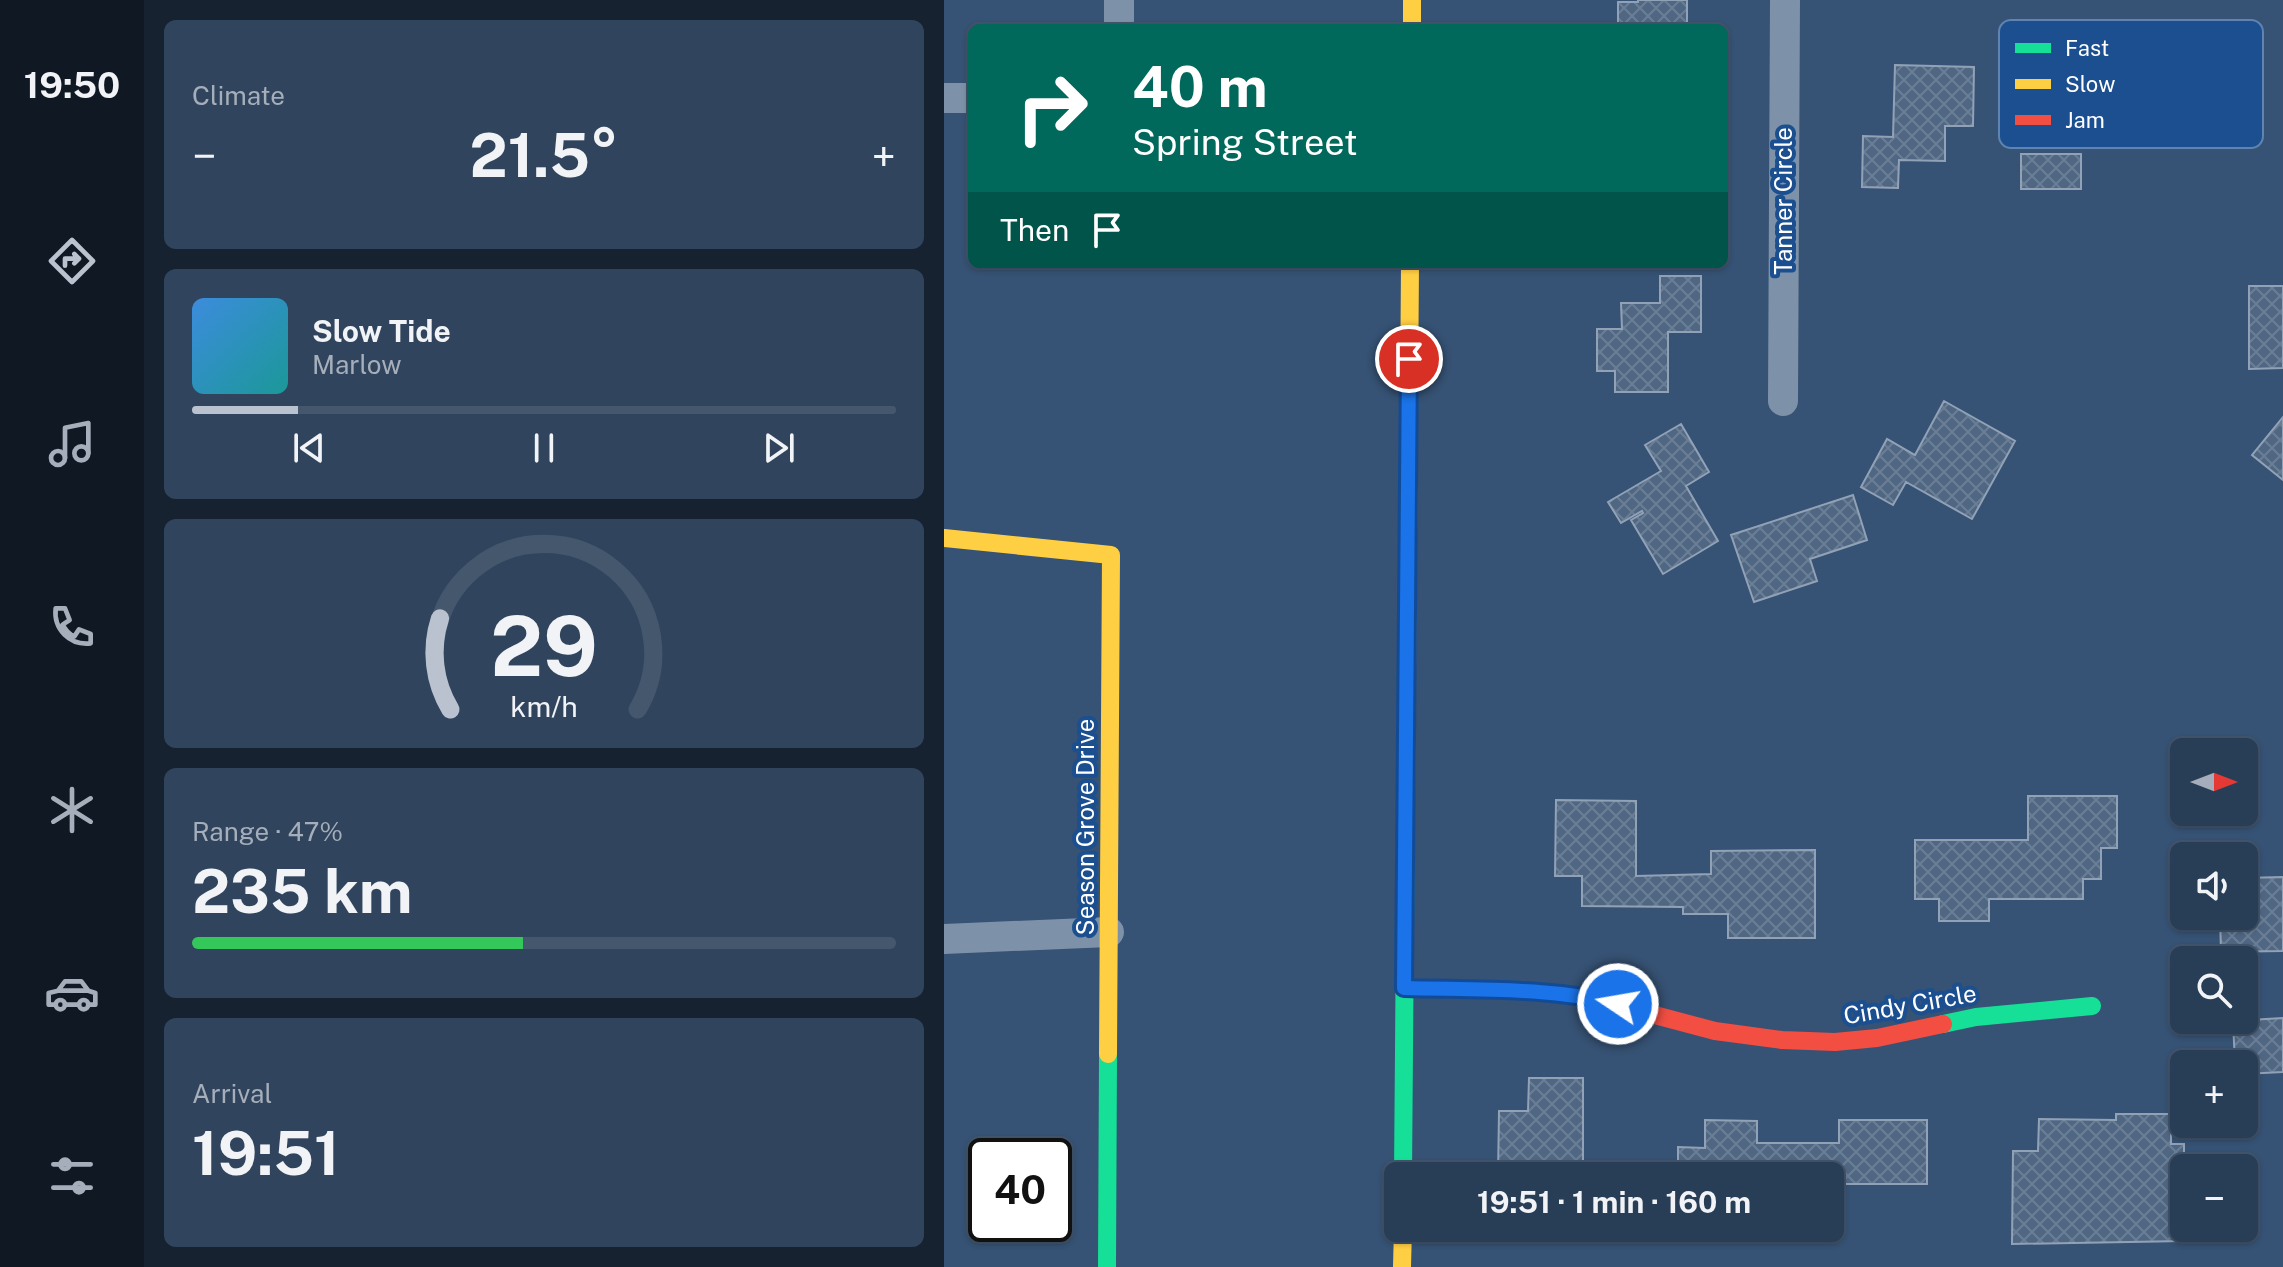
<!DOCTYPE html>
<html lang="en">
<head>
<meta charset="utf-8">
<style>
	:root { --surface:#283e57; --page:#30455d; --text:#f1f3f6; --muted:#a5aeba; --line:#44576d; --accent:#b9c2ce }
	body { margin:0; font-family:"Public Sans",sans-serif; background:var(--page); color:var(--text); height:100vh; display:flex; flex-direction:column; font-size:30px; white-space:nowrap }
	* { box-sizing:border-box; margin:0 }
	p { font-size:26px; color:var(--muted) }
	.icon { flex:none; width:44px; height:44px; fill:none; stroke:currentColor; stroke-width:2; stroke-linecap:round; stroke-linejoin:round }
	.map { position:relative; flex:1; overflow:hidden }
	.side { display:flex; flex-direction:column; gap:20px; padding:20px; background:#162230; width:800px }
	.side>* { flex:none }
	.banner { position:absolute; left:24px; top:24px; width:760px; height:244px; border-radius:12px; box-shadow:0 2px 6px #0004,0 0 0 2px var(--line); background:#00695c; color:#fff; overflow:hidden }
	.needle { width:52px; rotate:90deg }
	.controls { position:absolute; left:1226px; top:738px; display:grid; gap:16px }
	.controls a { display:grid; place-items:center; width:88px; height:88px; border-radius:12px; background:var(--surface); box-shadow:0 2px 6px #0004,0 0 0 2px var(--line); font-size:40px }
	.speed { position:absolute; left:24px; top:1138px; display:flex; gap:16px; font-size:40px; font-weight:700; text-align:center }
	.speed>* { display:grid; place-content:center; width:104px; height:104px; border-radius:50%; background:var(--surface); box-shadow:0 2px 6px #0004,0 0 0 2px var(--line); line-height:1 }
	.speed .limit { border:4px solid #111; border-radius:12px; background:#fff; color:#111 }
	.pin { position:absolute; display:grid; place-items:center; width:68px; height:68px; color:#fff; margin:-34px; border:4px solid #fff; border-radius:50%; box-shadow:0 2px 8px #0007 }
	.me { position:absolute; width:88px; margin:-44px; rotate:282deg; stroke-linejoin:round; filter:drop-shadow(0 0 6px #0008) }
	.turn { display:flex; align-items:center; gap:28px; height:168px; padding:0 32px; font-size:36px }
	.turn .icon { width:104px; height:104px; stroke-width:2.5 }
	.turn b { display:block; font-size:56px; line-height:68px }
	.then { display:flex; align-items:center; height:76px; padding:0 32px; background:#0003; gap:16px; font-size:30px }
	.big { font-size:60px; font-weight:700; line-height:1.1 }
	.side .card { flex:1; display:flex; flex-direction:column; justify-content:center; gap:12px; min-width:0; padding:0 28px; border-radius:12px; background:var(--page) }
	.side .dial { align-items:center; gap:0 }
	.dial svg { height:208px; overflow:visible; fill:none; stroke:var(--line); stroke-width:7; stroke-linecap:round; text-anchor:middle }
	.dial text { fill:var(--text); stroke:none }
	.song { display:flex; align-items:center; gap:24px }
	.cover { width:96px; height:96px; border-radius:12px; background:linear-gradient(135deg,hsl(210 70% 55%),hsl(180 70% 35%)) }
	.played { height:8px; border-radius:4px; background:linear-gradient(90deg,var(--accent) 15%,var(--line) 15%) }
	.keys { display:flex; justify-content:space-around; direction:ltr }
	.heat { display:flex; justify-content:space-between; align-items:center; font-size:44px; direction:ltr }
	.charge { height:12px; border-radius:6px; background:linear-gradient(90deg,#34c759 47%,var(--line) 0) }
	.trip { position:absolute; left:440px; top:1162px; width:460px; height:80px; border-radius:12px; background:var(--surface); box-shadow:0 2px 6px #0004,0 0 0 2px var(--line); font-weight:700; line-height:80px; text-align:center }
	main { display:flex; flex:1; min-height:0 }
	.dock { display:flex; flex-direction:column; width:144px; justify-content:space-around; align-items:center; background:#101923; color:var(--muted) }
	.dock .icon { width:56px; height:56px }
	.dock .current { color:var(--accent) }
	.dock b { font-size:36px; color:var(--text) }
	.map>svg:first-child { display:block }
	.building { fill:url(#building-cross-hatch); stroke:#92a2b6; stroke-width:2 }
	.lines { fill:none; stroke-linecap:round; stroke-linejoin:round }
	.street { stroke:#7d92a8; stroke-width:30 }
	.fast { stroke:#16e098; stroke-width:18 }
	.slow { stroke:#ffcf43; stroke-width:18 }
	.jam { stroke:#f24e42; stroke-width:18 }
	.route-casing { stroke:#114b97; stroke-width:20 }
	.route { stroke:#1a73e8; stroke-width:14 }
	.labels { text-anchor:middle; stroke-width:8; stroke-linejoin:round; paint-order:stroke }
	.street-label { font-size:24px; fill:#fff; stroke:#1b4f8f }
	.key { fill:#1b4f8f; stroke:#5f84b1; stroke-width:2 }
	.key-label { font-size:22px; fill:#fff }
</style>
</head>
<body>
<main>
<nav class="dock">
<b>19:50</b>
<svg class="icon current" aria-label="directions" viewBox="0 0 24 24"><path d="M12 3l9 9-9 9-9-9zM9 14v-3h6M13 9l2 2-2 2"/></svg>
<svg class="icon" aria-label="music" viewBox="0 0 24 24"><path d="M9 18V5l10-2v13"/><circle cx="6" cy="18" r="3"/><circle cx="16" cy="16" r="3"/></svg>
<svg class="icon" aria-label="phone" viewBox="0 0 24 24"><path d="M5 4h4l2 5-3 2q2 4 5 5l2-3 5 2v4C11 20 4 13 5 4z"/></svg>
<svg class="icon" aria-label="climate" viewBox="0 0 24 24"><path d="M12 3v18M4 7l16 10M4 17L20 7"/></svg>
<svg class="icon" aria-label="car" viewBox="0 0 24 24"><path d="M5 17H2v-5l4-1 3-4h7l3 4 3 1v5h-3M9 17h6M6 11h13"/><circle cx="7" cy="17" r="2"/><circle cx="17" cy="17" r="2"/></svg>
<svg class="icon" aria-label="filters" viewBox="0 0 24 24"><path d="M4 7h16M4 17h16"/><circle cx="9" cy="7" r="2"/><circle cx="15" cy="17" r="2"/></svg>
</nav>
<section class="side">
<div class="card"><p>Climate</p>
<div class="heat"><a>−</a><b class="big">21.5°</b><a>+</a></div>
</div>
<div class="card">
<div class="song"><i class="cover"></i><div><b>Slow Tide</b><p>Marlow</p></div></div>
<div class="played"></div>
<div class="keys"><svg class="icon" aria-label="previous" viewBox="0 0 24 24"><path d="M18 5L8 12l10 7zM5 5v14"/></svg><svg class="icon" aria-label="pause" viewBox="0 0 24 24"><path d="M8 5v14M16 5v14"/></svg><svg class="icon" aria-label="next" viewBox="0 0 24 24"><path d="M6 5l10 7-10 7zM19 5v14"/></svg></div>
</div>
<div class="card dial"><svg viewBox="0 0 100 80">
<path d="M14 69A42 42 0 1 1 86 69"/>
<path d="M14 69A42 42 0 0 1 10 34" stroke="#b9c2ce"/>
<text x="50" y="56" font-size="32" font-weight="700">29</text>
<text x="50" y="72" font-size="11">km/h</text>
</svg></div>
<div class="card"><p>Range · 47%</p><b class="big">235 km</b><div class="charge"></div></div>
<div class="card"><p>Arrival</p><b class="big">19:51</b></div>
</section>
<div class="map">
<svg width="1339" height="1267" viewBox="0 0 1339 1267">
	<defs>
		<pattern id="building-cross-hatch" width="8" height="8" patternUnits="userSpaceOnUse" patternTransform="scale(2)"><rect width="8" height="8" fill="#506783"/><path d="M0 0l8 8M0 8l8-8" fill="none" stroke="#6a7e96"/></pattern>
	</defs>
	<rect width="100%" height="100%" fill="#365274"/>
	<!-- building -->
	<path class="building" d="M 694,0 L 743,0 L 743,28 L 674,28 L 674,2 L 694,2 Z
		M 951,65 L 1030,67 L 1029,126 L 1001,126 L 1001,161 L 955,160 L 954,188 L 918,187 L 919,136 L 949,137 Z
		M 1077,154 L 1137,154 L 1137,189 L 1077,189 Z
		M 716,276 L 757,276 L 757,332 L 724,332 L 724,392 L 671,392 L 671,371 L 653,371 L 653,329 L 678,329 L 677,303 L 716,303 Z
		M 1305,286 L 1339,286 L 1339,368 L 1305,369 Z
		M 1000,401 L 1071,441 L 1028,519 L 962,482 L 949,505 L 917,487 L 943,439 L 971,455 Z
		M 1339,417 L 1339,480 L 1308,455 Z
		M 737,424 L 765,472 L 742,486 L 774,541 L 719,574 L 687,520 L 699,513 L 698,511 L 677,523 L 664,502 L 717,471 L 701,445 Z
		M 909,495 L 923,540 L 866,559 L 873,581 L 810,602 L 787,535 Z
		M 1084,796 L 1173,796 L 1173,848 L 1157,848 L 1157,879 L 1139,879 L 1139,899 L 1045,899 L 1045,921 L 995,921 L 995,899 L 971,899 L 971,840 L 1084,840 Z
		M 612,800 L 692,801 L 692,876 L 767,874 L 767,851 L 871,850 L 871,938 L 784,938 L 784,914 L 739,914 L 739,907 L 638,906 L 638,876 L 611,876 Z
		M 1339,877 L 1339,951 L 1277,952 L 1276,916 L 1300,916 L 1300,878 Z
		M 1339,1018 L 1339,1072 L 1300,1074 L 1300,1064 L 1291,1064 L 1289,1021 Z
		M 585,1078 L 639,1078 L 639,1176 L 554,1176 L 555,1111 L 584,1111 Z
		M 1172,1114 L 1227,1114 L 1227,1144 L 1240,1144 L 1240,1241 L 1068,1244 L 1069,1151 L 1094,1151 L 1095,1119 L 1172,1120 Z
		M 761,1120 L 813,1121 L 813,1143 L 895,1143 L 895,1120 L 983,1120 L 983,1184 L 886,1184 L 886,1176 L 734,1176 L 734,1147 L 761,1148 Z"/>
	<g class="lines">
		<!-- street -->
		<path class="street" d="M 175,28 L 175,0
			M 0,98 L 28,98
			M 839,401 L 841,0
			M 0,939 L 165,932"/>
		<!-- fast -->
		<path class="fast" d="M 999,1024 L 1032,1017 L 1148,1006
			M 459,1176 L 463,670
			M 163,1267 L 164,1054"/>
		<!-- slow -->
		<path class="slow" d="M 468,0 L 468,28
			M 0,538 L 167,555 L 164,1054
			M 463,670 L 466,264
			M 458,1267 L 459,1228"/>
		<!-- jam -->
		<path class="jam" d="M 460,988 L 584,991 L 643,997 L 771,1031 L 838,1040 L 891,1042 L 933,1038 L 999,1024"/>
	</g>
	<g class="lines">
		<!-- route casing -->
		<g class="route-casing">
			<path id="route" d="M 465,359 L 460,988 C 532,990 604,987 674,1004"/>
		</g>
		<!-- route -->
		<use href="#route" class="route"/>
	</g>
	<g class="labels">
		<!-- street labels -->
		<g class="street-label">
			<text transform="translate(840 201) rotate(-90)" y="8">Tanner Circle</text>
			<text transform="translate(142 827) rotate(-90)" y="8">Season Grove Drive</text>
			<text transform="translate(966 1005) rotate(-10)" y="8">Cindy Circle</text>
		</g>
	</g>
	<!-- legend -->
	<rect x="1055" y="20" width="264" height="128" rx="12" class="key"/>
	<rect x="1071" y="43" width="36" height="10" fill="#16e098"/>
	<rect x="1071" y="79" width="36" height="10" fill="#ffcf43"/>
	<rect x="1071" y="115" width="36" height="10" fill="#f24e42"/>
	<g class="key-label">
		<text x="1121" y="56">Fast</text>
		<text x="1121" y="92">Slow</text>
		<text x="1121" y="128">Jam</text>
	</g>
</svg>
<div class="controls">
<a><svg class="needle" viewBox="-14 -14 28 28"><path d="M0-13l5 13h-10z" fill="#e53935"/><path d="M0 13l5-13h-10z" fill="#a5aeba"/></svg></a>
<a><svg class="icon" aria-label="sound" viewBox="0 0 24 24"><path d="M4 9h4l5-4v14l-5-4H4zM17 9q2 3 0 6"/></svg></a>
<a><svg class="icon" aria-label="search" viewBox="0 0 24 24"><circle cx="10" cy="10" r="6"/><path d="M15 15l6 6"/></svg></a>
<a>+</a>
<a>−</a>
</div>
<div class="speed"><div class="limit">40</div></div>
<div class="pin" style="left:465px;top:359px;background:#d93025"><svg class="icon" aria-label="arrive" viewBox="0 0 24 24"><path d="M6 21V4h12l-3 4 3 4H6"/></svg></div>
<svg class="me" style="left:674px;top:1004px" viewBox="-20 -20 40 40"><circle r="17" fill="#1a73e8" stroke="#fff" stroke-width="3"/><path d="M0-11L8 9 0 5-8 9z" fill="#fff"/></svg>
<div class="trip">19:51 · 1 min · 160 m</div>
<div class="banner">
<div class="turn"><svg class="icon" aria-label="right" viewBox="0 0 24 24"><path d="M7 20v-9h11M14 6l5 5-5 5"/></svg><div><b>40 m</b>Spring Street</div></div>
<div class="then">Then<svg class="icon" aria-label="arrive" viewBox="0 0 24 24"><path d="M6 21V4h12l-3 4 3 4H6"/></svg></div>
</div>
</div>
</main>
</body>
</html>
